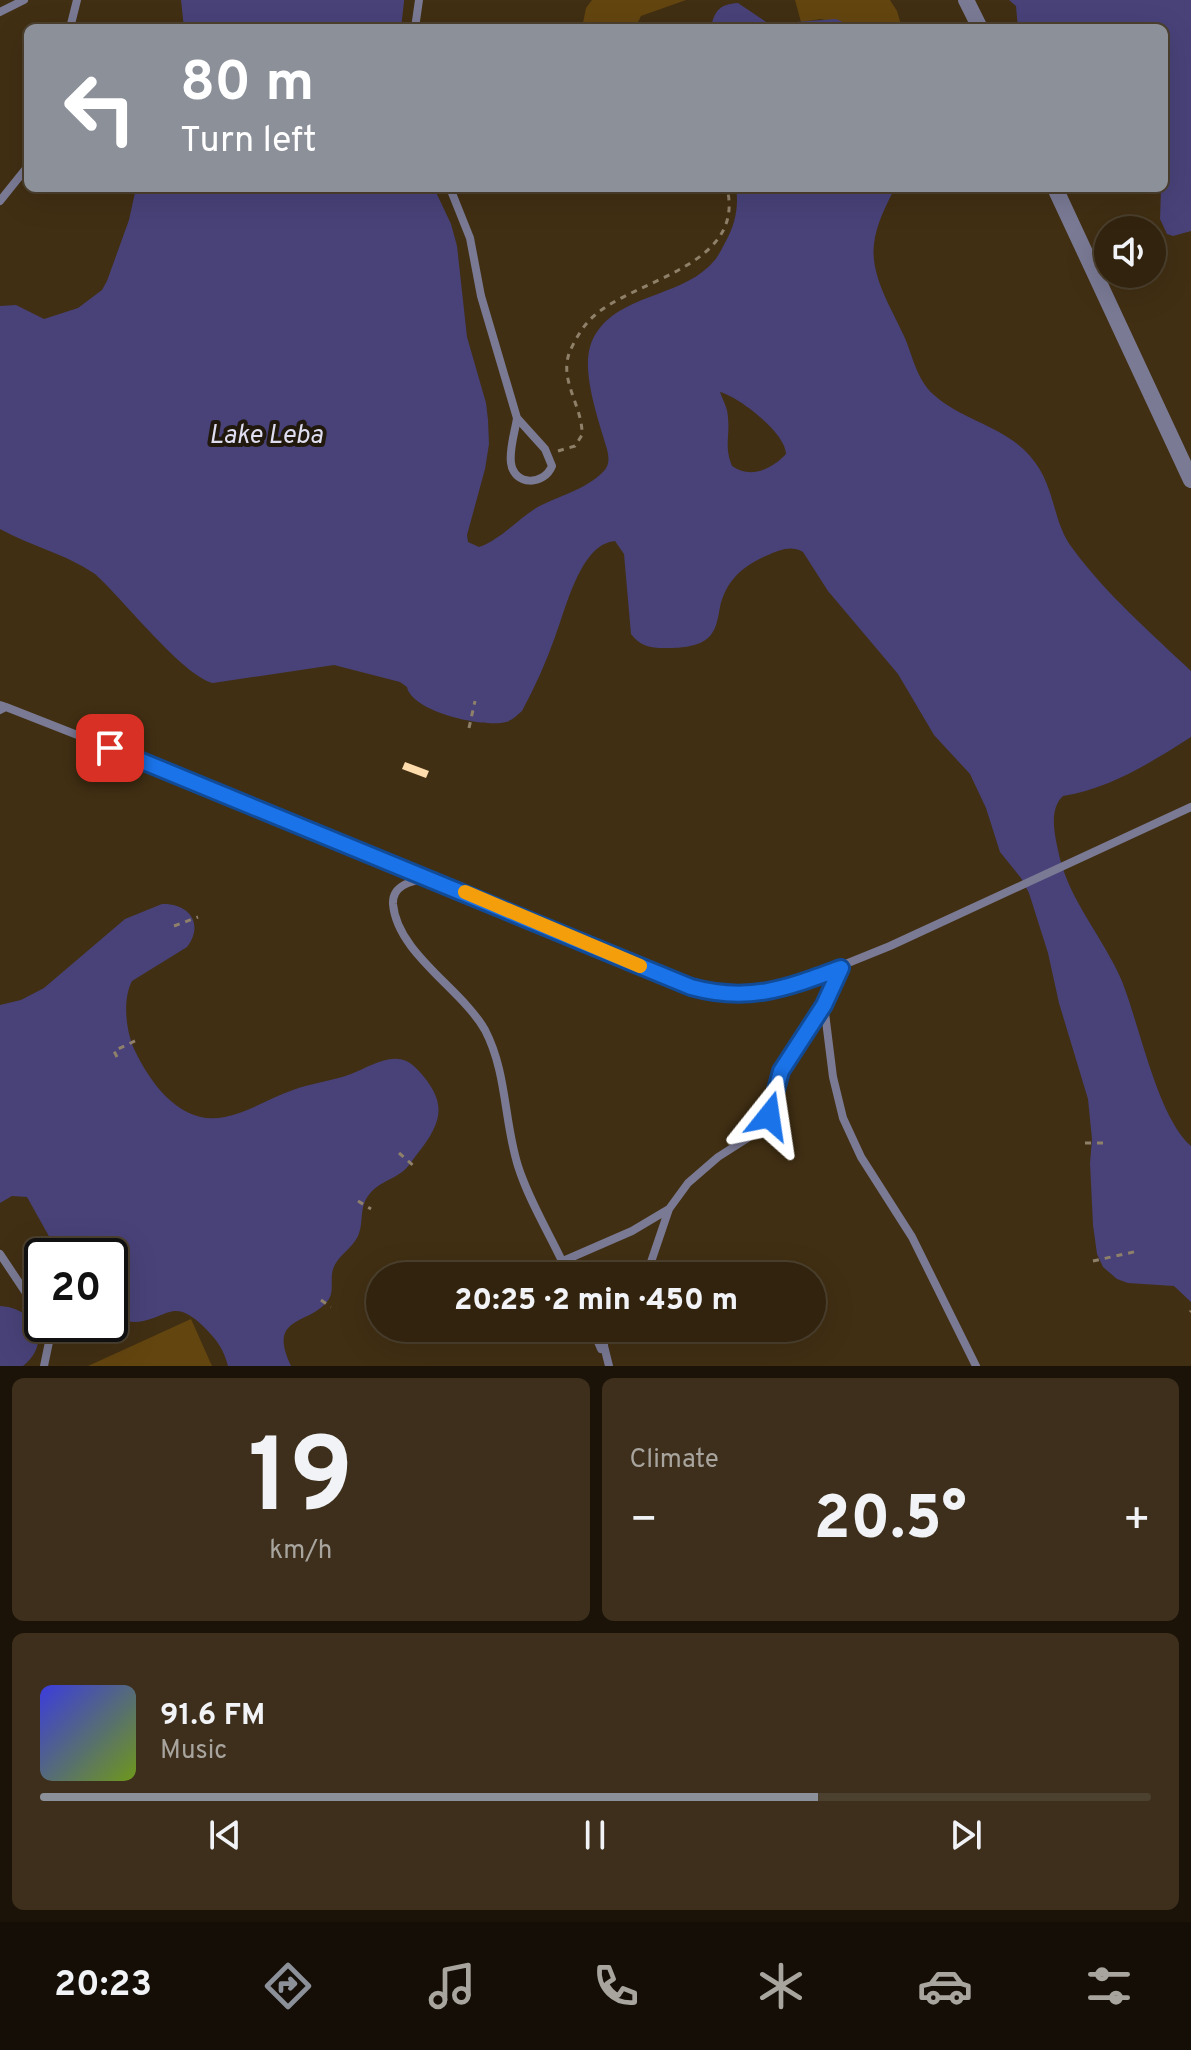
<!DOCTYPE html>
<html lang="en">
<head>
<meta charset="utf-8">
<style>
	:root { --surface:#31230e; --page:#3d2f1c; --text:#f1f3f6; --muted:#a8a49e; --line:#4c402e; --accent:#8c9099 }
	body { margin:0; font-family:Overpass,sans-serif; background:var(--page); color:var(--text); height:100vh; display:flex; flex-direction:column; font-size:30px; white-space:nowrap }
	* { box-sizing:border-box; margin:0 }
	p { font-size:26px; color:var(--muted) }
	.icon { flex:none; width:44px; height:44px; fill:none; stroke:currentColor; stroke-width:2; stroke-linecap:round; stroke-linejoin:round }
	.map { position:relative; height:1366px; overflow:hidden }
	.panel { display:flex; flex-direction:column; gap:12px; padding:12px; background:#1b1308; flex:1 }
	.panel>* { flex:none }
	.banner { position:absolute; left:24px; top:24px; width:1144px; height:168px; border-radius:12px; box-shadow:0 8px 32px #0002,0 0 0 2px var(--line); background:#8c9099; color:#fff; overflow:hidden }
	.tools { position:absolute; left:1094px; top:216px; display:grid; gap:16px }
	.tools a { display:grid; place-items:center; width:72px; height:72px; border-radius:50%; background:var(--surface); box-shadow:0 8px 32px #0002,0 0 0 2px var(--line); font-size:40px }
	.speed { position:absolute; left:24px; top:1238px; display:flex; gap:16px; font-size:40px; font-weight:700; text-align:center }
	.speed>* { display:grid; place-content:center; width:104px; height:104px; border-radius:50%; background:var(--surface); box-shadow:0 8px 32px #0002,0 0 0 2px var(--line); line-height:1 }
	.speed .limit { border:4px solid #111; border-radius:12px; background:#fff; color:#111 }
	.pin { position:absolute; display:grid; place-items:center; width:68px; height:68px; color:#fff; margin:-34px; border-radius:16px; box-shadow:0 4px 12px #0006 }
	.me { position:absolute; width:88px; margin:-44px; rotate:15deg; stroke-linejoin:round; filter:drop-shadow(0 0 6px #0008) }
	.turn { display:flex; align-items:center; gap:28px; height:168px; padding:0 24px; font-size:36px }
	.turn .icon { width:104px; height:104px; stroke-width:2.5 }
	.turn b { display:block; font-size:56px; line-height:68px }
	.big { font-size:60px; font-weight:800; line-height:1.1 }
	.panel .card { flex:1; display:flex; flex-direction:column; justify-content:center; gap:12px; min-width:0; padding:0 28px; border-radius:12px; background:var(--page) }
	.panel .dial { align-items:center; gap:0 }
	.dial b { font-size:104px; line-height:1 }
	.song { display:flex; align-items:center; gap:24px }
	.cover { width:96px; height:96px; border-radius:12px; background:linear-gradient(135deg,hsl(240 70% 55%),hsl(80 70% 35%)) }
	.played { height:8px; border-radius:4px; background:linear-gradient(90deg,var(--accent) 70%,var(--line) 70%) }
	.keys { display:flex; justify-content:space-around; direction:ltr }
	.heat { display:flex; justify-content:space-between; align-items:center; font-size:44px; direction:ltr }
	.panel .tiles { flex:1; display:grid; gap:12px; grid-template-columns:1fr 1fr }
	.card:last-child { grid-column:span 2 }
	.trip { position:absolute; left:366px; top:1262px; width:460px; height:80px; border-radius:40px; background:var(--surface); box-shadow:0 8px 32px #0002,0 0 0 2px var(--line); font-weight:800; line-height:80px; text-align:center }
	.tabs { display:flex; height:128px; justify-content:space-around; align-items:center; background:#140e06; color:var(--muted) }
	.tabs .icon { width:56px; height:56px }
	.tabs .current { color:var(--accent) }
	.tabs b { font-size:36px; color:var(--text) }
	.map>svg:first-child { display:block }
	.green { fill:#63450f }
	.water { fill:#484279; fill-rule:evenodd }
	.building { fill:#fedcac }
	.lines { fill:none; stroke-linecap:round; stroke-linejoin:round }
	.path { stroke:#8f806a; stroke-width:3; stroke-dasharray:6 6; stroke-linecap:butt }
	.lane { stroke:#7b7a95; stroke-width:8 }
	.street { stroke:#7b7a95; stroke-width:16 }
	.route-casing { stroke:#114b97; stroke-width:20 }
	.route { stroke:#1a73e8; stroke-width:14 }
	.slow { stroke:#f59e0b; stroke-width:14 }
	.labels { text-anchor:middle; stroke-width:8; stroke-linejoin:round; paint-order:stroke }
	.water-label { font-size:26px; font-style:italic; fill:#dfdef0; stroke:#21190d }
</style>
</head>
<body>
<div class="map">
<svg width="1191" height="1366" viewBox="0 0 1191 1366">
	<rect width="100%" height="100%" fill="#412f13"/>
	<!-- green -->
	<path class="green" d="M 592,0 L 686,0 L 641,16 L 635,28 L 582,28 L 586,8 Z
		M 795,0 L 890,0 L 897,11 L 902,28 L 856,28 L 821,19 L 801,22 Z
		M 191,1319 L 212,1366 L 88,1366 Z"/>
	<!-- water -->
	<path class="water" d="M 181,0 L 404,0 L 404,2 L 401,28 L 184,28 Z
		M 1009,0 L 1191,0 L 1191,231 L 1173,236 L 1167,234 L 1160,219 L 1161,188 L 1164,188 L 1164,28 L 1018,28 L 1016,6 Z
		M 738,3 L 769,24 L 836,19 L 856,28 L 711,28 C 714,11 720,4 738,3 Z
		M 136,188 L 434,188 L 451,224 L 457,246 L 467,337 L 486,403 L 488,420 L 489,444 L 485,469 L 467,535 L 468,542 L 479,547 C 501,539 517,520 536,508 C 558,496 585,490 603,472 C 610,465 609,458 607,449 C 599,422 582,374 590,347 C 607,293 681,300 713,262 C 719,256 722,248 726,241 C 735,225 739,206 736,188 L 895,188 C 886,205 876,225 874,244 C 870,276 892,309 904,336 C 913,356 916,379 934,395 C 963,421 1004,426 1030,456 C 1057,487 1051,521 1073,549 C 1105,593 1151,633 1191,671 L 1191,737 C 1150,763 1111,788 1063,796 C 1047,811 1056,840 1060,859 C 1071,902 1103,938 1121,979 C 1139,1022 1157,1117 1191,1146 L 1191,1302 L 1174,1286 L 1128,1283 L 1117,1279 L 1103,1267 L 1097,1254 L 1093,1225 L 1090,1163 L 1092,1139 L 1088,1099 L 1059,1003 L 1048,953 L 1029,893 L 1021,878 L 1000,852 L 986,808 L 970,774 L 934,735 L 898,674 L 828,591 L 803,552 C 791,545 780,550 768,555 C 744,565 726,580 720,607 C 718,617 717,628 710,636 C 699,648 678,648 664,648 C 650,648 640,646 631,634 L 624,554 L 615,541 C 580,544 566,609 555,637 C 546,662 535,687 522,711 C 517,715 513,720 506,722 C 484,728 412,712 407,687 L 400,682 L 334,665 L 213,683 C 183,676 123,599 95,574 C 66,554 31,546 0,529 L 0,306 L 16,305 L 44,319 L 78,308 L 102,290 L 107,281 L 129,220 ZM 720,392 C 739,397 786,433 786,454 C 771,470 750,479 732,466 C 724,446 730,437 728,418 C 728,408 723,401 720,392 Z
		M 162,904 C 188,903 205,923 187,947 L 132,981 C 122,1000 126,1032 135,1051 C 152,1086 182,1126 225,1117 C 249,1112 270,1098 293,1090 C 312,1083 332,1081 351,1074 C 372,1066 397,1047 417,1069 C 448,1102 443,1121 418,1153 C 413,1159 409,1167 402,1172 C 390,1181 377,1183 368,1196 C 359,1208 364,1223 358,1236 C 352,1249 337,1256 333,1269 C 330,1279 334,1291 329,1299 C 311,1326 266,1314 291,1366 L 228,1366 C 224,1350 217,1340 205,1328 C 172,1295 168,1320 135,1322 C 127,1322 118,1319 110,1317 L 110,1256 L 60,1256 L 27,1197 L 12,1196 L 0,1203 L 0,1005 L 21,1000 L 44,988 L 125,919 Z
		M 0,1306 C 35,1308 53,1342 23,1366 L 0,1366 Z"/>
	<!-- building -->
	<path class="building" d="M 405,762 L 429,771 L 426,778 L 402,769 Z"/>
	<g class="lines">
		<!-- path -->
		<path class="path" d="M 558,451 L 575,446 L 582,435 C 583,406 558,380 570,351 C 576,338 584,324 595,315 C 636,279 746,266 727,188
			M 469,728 L 475,701
			M 174,926 L 198,917
			M 117,1057 L 114,1051 L 139,1039
			M 1085,1143 L 1108,1143
			M 399,1153 L 415,1167
			M 358,1201 L 371,1209
			M 1093,1261 L 1138,1251
			M 321,1300 L 331,1307
			M 1190,1312 L 1191,1311"/>
		<!-- lane -->
		<path class="lane" d="M 0,12 L 24,0
			M 70,28 L 77,0
			M 415,28 L 419,0
			M 450,188 L 470,238 L 481,296 L 517,418
			M 0,201 L 28,166
			M 517,418 L 545,449 L 552,466 C 544,486 514,486 511,463 C 509,449 515,432 517,418 Z
			M 0,705 L 6,707 L 0,710
			M 6,707 L 215,789 L 675,982 L 707,991 L 743,995 L 768,993 L 796,984 L 890,946 L 1191,807
			M 428,879 C 413,880 392,885 393,904 C 397,953 462,989 485,1030 C 507,1072 504,1122 518,1166 C 530,1204 553,1239 569,1276
			M 841,968 L 824,1005 L 833,1077 L 843,1118 L 861,1157 L 912,1237 L 976,1366
			M 0,1254 L 42,1317
			M 563,1261 L 632,1231 L 669,1209
			M 639,1276 L 651,1262 L 669,1209 L 688,1183 L 718,1157 L 751,1136 L 763,1125 L 769,1116 L 781,1071 L 824,1006
			M 592,1328 L 601,1349
			M 604,1328 L 604,1346 L 609,1366
			M 44,1366 L 49,1342 L 45,1324"/>
		<!-- street -->
		<path class="street" d="M 966,0 L 980,28
			M 1055,188 L 1191,480"/>
	</g>
	<g class="lines">
		<!-- route casing -->
		<g class="route-casing">
			<path id="route" d="M 110,748 L 691,987 C 749,1003 787,988 841,968 L 824,1005 L 781,1071 L 769,1116"/>
		</g>
		<!-- route -->
		<use href="#route" class="route"/>
		<!-- slow -->
		<path class="slow" d="M 465,892 L 640,966"/>
	</g>
	<g class="labels">
		<!-- water labels -->
		<g class="water-label">
			<text x="266" y="443">Lake Leba</text>
		</g>
	</g>
</svg>
<div class="tools">
<a><svg class="icon" aria-label="sound" viewBox="0 0 24 24"><path d="M4 9h4l5-4v14l-5-4H4zM17 9q2 3 0 6"/></svg></a>
</div>
<div class="speed"><div class="limit">20</div></div>
<div class="pin" style="left:110px;top:748px;background:#d93025"><svg class="icon" aria-label="arrive" viewBox="0 0 24 24"><path d="M6 21V4h12l-3 4 3 4H6"/></svg></div>
<svg class="me" style="left:769px;top:1116px" viewBox="-20 -20 40 40"><path d="M0-17L14 15 0 8-14 15z" fill="#1a73e8" stroke="#fff" stroke-width="4"/></svg>
<div class="trip">20:25 · 2 min · 450 m</div>
<div class="banner">
<div class="turn"><svg class="icon" aria-label="left" viewBox="0 0 24 24"><path d="M17 20v-9H6M10 6l-5 5 5 5"/></svg><div><b>80 m</b>Turn left</div></div>
</div>
</div>
<section class="panel">
<div class="tiles">
<div class="card dial"><b>19</b><p>km/h</p></div>
<div class="card"><p>Climate</p>
<div class="heat"><a>−</a><b class="big">20.5°</b><a>+</a></div>
</div>
<div class="card">
<div class="song"><i class="cover"></i><div><b>91.6 FM</b><p>Music</p></div></div>
<div class="played"></div>
<div class="keys"><svg class="icon" aria-label="previous" viewBox="0 0 24 24"><path d="M18 5L8 12l10 7zM5 5v14"/></svg><svg class="icon" aria-label="pause" viewBox="0 0 24 24"><path d="M8 5v14M16 5v14"/></svg><svg class="icon" aria-label="next" viewBox="0 0 24 24"><path d="M6 5l10 7-10 7zM19 5v14"/></svg></div>
</div>
</div>
</section>
<nav class="tabs">
<b>20:23</b>
<svg class="icon current" aria-label="directions" viewBox="0 0 24 24"><path d="M12 3l9 9-9 9-9-9zM9 14v-3h6M13 9l2 2-2 2"/></svg>
<svg class="icon" aria-label="music" viewBox="0 0 24 24"><path d="M9 18V5l10-2v13"/><circle cx="6" cy="18" r="3"/><circle cx="16" cy="16" r="3"/></svg>
<svg class="icon" aria-label="phone" viewBox="0 0 24 24"><path d="M5 4h4l2 5-3 2q2 4 5 5l2-3 5 2v4C11 20 4 13 5 4z"/></svg>
<svg class="icon" aria-label="climate" viewBox="0 0 24 24"><path d="M12 3v18M4 7l16 10M4 17L20 7"/></svg>
<svg class="icon" aria-label="car" viewBox="0 0 24 24"><path d="M5 17H2v-5l4-1 3-4h7l3 4 3 1v5h-3M9 17h6M6 11h13"/><circle cx="7" cy="17" r="2"/><circle cx="17" cy="17" r="2"/></svg>
<svg class="icon" aria-label="filters" viewBox="0 0 24 24"><path d="M4 7h16M4 17h16"/><circle cx="9" cy="7" r="2"/><circle cx="15" cy="17" r="2"/></svg>
</nav>
</body>
</html>
